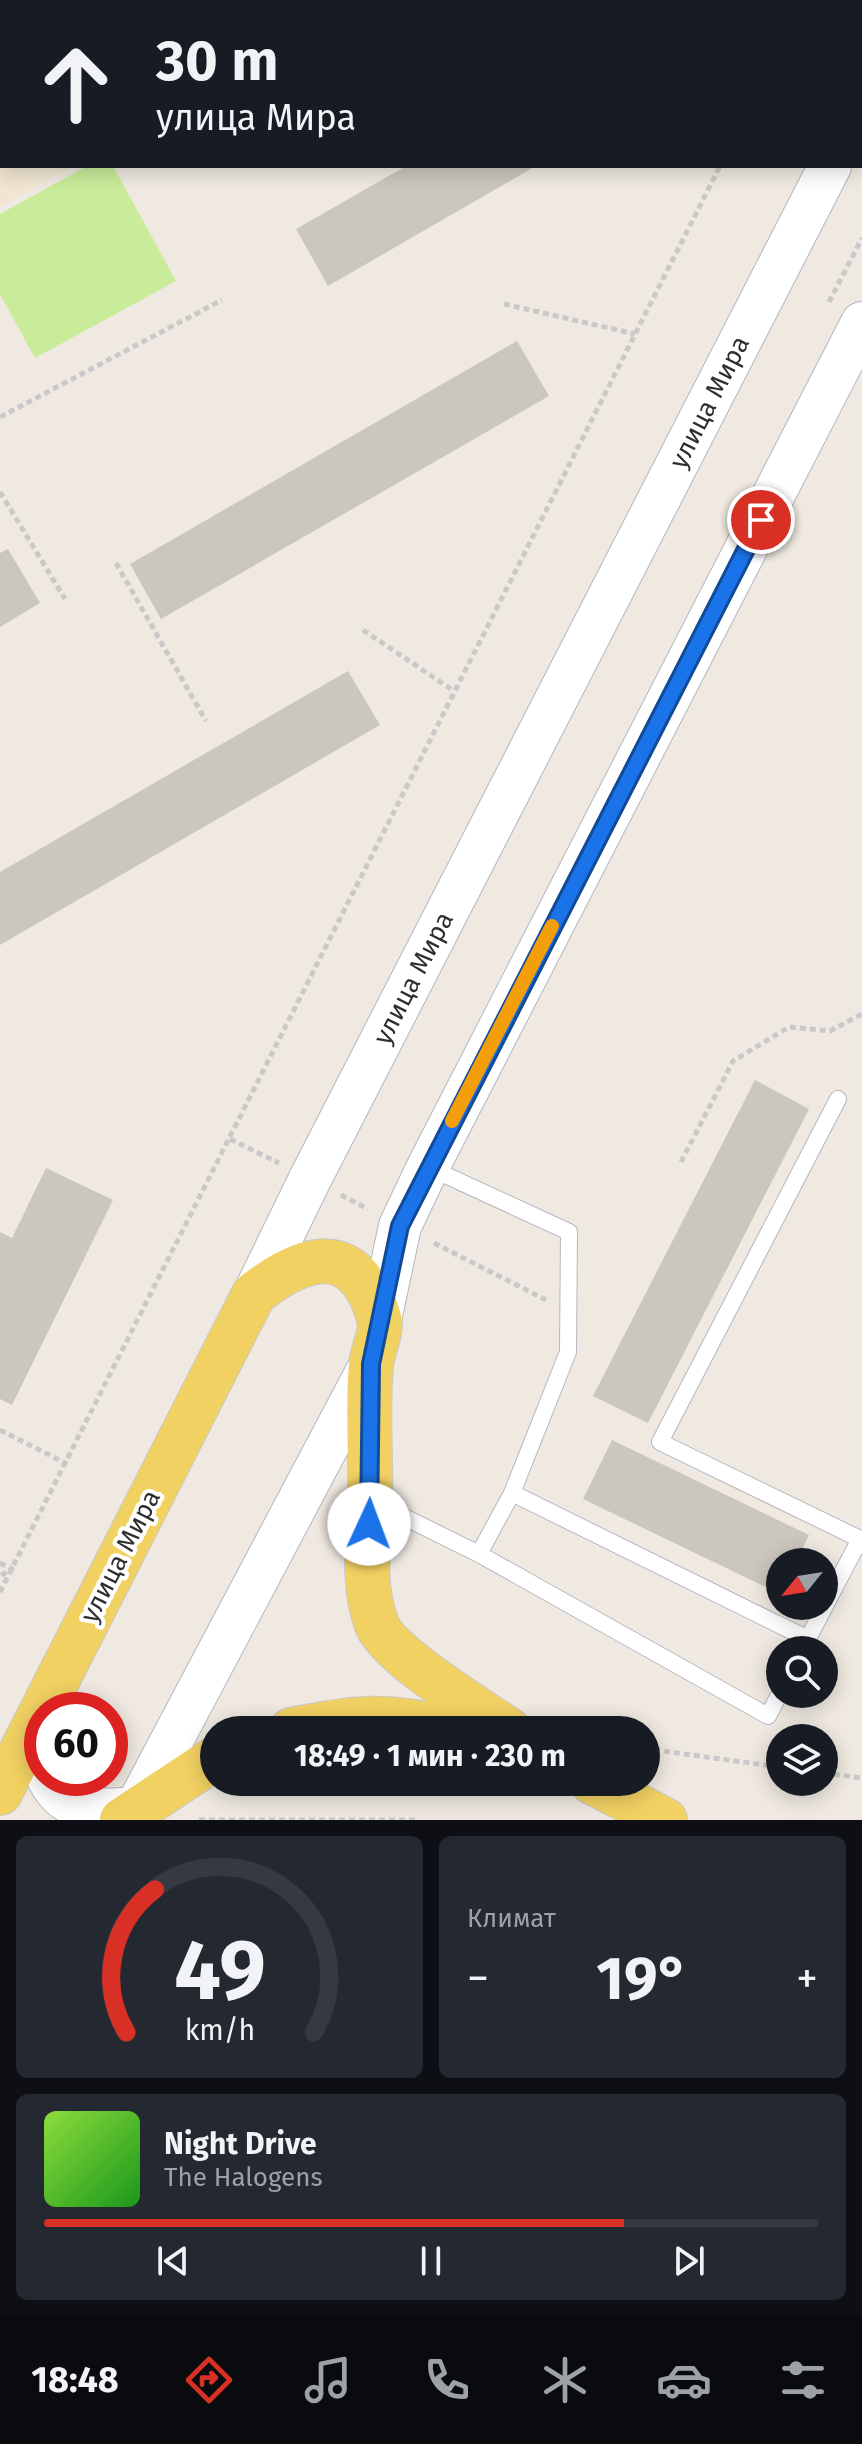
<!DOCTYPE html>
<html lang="ru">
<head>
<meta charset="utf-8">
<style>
	:root { --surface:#171b24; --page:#242831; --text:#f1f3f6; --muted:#9ea1a6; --line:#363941; --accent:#d93025 }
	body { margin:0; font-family:"Fira Sans",sans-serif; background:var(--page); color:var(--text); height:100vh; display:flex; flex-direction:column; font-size:30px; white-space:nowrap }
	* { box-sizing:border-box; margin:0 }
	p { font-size:26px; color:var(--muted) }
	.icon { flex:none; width:44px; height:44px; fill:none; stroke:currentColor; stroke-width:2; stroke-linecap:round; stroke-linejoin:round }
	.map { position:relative; height:1820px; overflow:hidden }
	.side { display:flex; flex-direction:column; gap:16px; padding:16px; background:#0d0f14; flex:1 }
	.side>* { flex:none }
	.banner { position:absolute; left:0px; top:0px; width:862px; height:168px; box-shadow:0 4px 20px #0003; background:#171b24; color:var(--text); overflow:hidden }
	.needle { width:52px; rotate:240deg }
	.controls { position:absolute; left:766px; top:1548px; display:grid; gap:16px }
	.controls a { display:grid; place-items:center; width:72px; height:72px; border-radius:50%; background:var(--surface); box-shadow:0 4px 20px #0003; font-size:40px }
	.speed { position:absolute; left:24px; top:1692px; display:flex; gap:16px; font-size:40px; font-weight:700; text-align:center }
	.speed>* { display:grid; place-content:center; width:104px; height:104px; border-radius:50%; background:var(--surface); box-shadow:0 4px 20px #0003; line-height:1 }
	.speed .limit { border:12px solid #d22; background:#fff; color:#111 }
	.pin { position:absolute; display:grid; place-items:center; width:68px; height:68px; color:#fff; margin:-34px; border:4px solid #fff; border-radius:50%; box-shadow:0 2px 8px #0007 }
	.me { position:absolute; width:88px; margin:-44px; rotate:2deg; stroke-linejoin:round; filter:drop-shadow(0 0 6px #0008) }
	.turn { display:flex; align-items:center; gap:28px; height:168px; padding:0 24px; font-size:36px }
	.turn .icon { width:104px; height:104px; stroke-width:2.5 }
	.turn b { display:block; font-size:56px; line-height:68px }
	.big { font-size:60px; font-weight:700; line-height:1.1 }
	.side .tile { flex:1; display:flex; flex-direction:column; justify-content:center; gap:12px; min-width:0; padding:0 28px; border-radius:12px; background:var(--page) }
	.side .dial { align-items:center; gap:0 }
	.dial svg { height:208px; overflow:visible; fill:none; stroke:var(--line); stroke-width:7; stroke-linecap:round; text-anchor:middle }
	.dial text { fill:var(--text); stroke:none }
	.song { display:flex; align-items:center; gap:24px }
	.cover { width:96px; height:96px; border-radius:12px; background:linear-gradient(135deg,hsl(90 70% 55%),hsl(120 70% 35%)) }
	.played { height:8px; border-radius:4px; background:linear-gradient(90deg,var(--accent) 75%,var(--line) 75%) }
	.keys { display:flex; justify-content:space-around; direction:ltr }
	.heat { display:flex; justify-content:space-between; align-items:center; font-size:44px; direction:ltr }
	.side .tiles { flex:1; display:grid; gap:16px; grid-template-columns:1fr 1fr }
	.tile:last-child { grid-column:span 2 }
	.trip { position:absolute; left:200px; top:1716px; width:460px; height:80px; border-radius:40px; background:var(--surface); box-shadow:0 4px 20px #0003; font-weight:700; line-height:80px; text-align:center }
	.tab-bar { display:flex; height:128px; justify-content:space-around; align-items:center; background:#090b0e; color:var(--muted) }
	.tab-bar .icon { width:56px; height:56px }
	.tab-bar .on { color:var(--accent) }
	.tab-bar b { font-size:36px; color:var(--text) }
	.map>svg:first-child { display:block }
	.education { fill:#f0e6d1 }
	.pitch { fill:#c9ec9a }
	.building { fill:#cbc7bf }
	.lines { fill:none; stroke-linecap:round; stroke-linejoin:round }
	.service-casing { stroke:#b4b7c1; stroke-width:18 }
	.secondary-casing { stroke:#b4b7c1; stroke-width:44 }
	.primary-casing { stroke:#c9c9c9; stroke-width:46 }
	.path { stroke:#c9c9c9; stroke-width:5; stroke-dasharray:6 4; stroke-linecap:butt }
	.service { stroke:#fff; stroke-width:16 }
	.secondary { stroke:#fff; stroke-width:42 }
	.primary { stroke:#f2d163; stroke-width:44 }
	.route-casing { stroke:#114b97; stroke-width:20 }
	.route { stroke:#1a73e8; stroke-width:14 }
	.slow { stroke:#f59e0b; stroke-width:14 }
	.labels { text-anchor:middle; stroke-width:8; stroke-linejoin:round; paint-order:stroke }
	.street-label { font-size:26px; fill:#2e2e2e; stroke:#fff }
</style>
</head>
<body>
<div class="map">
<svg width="862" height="1820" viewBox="0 0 862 1820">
	<rect width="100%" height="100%" fill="#efe9e1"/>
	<!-- education -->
	<path class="education" d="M 0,0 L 265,0 L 266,2 L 2,2 L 2,166 L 72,166 L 0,206 Z"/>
	<!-- pitch -->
	<path class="pitch" d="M 87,166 L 113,166 L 176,281 L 35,358 L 0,294 L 0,214 Z"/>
	<!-- building -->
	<path class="building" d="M 406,166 L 536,166 L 328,286 L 296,229 Z
		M 517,341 L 549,396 L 161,619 L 130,564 Z
		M 8,549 L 40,603 L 0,627 L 0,553 Z
		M 348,671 L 380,725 L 0,945 L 0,872 Z
		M 755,1080 L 809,1109 L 648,1423 L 593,1396 Z
		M 46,1168 L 113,1200 L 12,1405 L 0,1399 L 0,1232 L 12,1238 Z
		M 612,1440 L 809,1535 L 796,1562 L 780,1562 L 780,1594 L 583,1499 Z"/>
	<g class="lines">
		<!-- service casing -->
		<g class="service-casing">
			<path id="service" d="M 512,1493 L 808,1639
				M 375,1497 L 398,1514 L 479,1554 L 512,1493 L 568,1352 L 569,1232 L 428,1167
				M 479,1554 L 768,1716 L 780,1693
				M 802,1650 L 860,1539 L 660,1442 L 838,1099"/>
		</g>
		<!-- secondary casing -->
		<g class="secondary-casing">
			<path id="secondary" d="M 860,108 L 862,104
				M 254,1294 L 310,1179 L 830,166
				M 380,1320 L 400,1226 L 428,1167 L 862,323
				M 48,1778 C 66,1815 99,1811 136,1808 L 371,1364"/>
		</g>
		<!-- primary casing -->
		<g class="primary-casing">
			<path id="primary" d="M 291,1730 C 350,1718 389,1712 448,1730
				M 592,1782 L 665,1820
				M 0,1793 L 254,1294 C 305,1254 356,1239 379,1318 C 383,1331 372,1351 371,1365 C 367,1407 371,1450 370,1493 C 369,1537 361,1583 377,1625 C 390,1656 478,1709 509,1730
				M 122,1820 L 214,1759"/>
		</g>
		<!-- path -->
		<path class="path" d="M 715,0 L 718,2
			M 803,2 L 804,0
			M 829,302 L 862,238
			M 504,304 L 635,334
			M 0,417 L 222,300
			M 0,492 L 65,599
			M 116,563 L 206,721
			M 363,630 L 454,691
			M 230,1139 L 279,1163
			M 681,1162 L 733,1061 L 789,1027 L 830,1031 L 862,1014
			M 341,1195 L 368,1209
			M 434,1243 L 546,1300
			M 0,1430 L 67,1464
			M 0,1563 L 12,1569 L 0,1576
			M 0,1592 L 720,166
			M 649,1770 L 655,1750 L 780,1767
			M 824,1773 L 862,1778
			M 199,1820 L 418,1820"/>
		<!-- service -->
		<use href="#service" class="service"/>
		<!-- secondary -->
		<use href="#secondary" class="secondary"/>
		<!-- primary -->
		<use href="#primary" class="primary"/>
	</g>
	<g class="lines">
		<!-- route casing -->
		<g class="route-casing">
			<path id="route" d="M 369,1524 L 371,1364 L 400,1226 L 761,520"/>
		</g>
		<!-- route -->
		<use href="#route" class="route"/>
		<!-- slow -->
		<path class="slow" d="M 452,1121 L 552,926"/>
	</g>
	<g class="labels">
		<!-- street labels -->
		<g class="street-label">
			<text transform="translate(709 402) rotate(-63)" y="9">улица Мира</text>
			<text transform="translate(413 978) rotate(-63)" y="9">улица Мира</text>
			<text transform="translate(120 1556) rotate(-63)" y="9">улица Мира</text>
		</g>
	</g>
</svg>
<div class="controls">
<a><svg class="needle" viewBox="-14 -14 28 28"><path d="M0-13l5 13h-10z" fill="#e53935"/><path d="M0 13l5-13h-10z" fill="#9ea1a6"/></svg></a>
<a><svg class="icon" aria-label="search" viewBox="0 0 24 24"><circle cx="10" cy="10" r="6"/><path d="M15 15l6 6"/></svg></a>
<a><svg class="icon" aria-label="layers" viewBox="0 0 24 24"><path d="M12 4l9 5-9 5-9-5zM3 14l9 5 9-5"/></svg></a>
</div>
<div class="speed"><div class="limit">60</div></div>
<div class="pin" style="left:761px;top:520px;background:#d93025"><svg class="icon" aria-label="arrive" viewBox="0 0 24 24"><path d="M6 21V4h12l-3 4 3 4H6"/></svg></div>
<svg class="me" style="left:369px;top:1524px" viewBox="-20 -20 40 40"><circle r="19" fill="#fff"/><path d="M0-13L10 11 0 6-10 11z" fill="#1a73e8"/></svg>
<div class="trip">18:49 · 1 мин · 230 m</div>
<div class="banner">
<div class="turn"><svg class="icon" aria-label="ahead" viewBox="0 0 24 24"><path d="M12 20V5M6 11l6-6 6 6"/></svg><div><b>30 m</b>улица Мира</div></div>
</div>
</div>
<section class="side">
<div class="tiles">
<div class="tile dial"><svg viewBox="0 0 100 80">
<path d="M14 69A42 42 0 1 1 86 69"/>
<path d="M14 69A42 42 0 0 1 25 14" stroke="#d93025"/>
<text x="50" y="56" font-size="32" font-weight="700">49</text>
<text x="50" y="72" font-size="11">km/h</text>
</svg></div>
<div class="tile"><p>Климат</p>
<div class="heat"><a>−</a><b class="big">19°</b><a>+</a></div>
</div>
<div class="tile">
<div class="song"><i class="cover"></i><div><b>Night Drive</b><p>The Halogens</p></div></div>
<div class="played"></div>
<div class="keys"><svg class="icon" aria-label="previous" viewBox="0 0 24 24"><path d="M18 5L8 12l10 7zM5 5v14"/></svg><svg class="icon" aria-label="pause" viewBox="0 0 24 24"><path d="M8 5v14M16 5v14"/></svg><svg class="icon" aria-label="next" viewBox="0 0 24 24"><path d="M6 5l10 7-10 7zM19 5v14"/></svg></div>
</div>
</div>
</section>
<nav class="tab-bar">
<b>18:48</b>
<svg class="icon on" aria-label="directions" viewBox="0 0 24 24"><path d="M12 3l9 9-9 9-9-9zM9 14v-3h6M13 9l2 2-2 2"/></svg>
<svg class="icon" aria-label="music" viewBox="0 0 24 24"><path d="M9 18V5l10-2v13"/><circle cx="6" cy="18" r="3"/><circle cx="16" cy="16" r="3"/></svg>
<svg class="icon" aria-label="phone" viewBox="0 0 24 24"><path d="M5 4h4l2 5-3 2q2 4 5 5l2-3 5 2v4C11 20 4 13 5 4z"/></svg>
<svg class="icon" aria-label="climate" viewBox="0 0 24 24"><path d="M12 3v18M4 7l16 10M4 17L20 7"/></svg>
<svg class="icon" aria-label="car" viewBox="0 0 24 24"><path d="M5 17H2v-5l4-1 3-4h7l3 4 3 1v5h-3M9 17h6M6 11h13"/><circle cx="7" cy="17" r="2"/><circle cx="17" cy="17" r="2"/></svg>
<svg class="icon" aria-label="filters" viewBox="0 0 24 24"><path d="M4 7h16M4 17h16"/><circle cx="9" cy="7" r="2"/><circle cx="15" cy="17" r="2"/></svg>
</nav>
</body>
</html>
